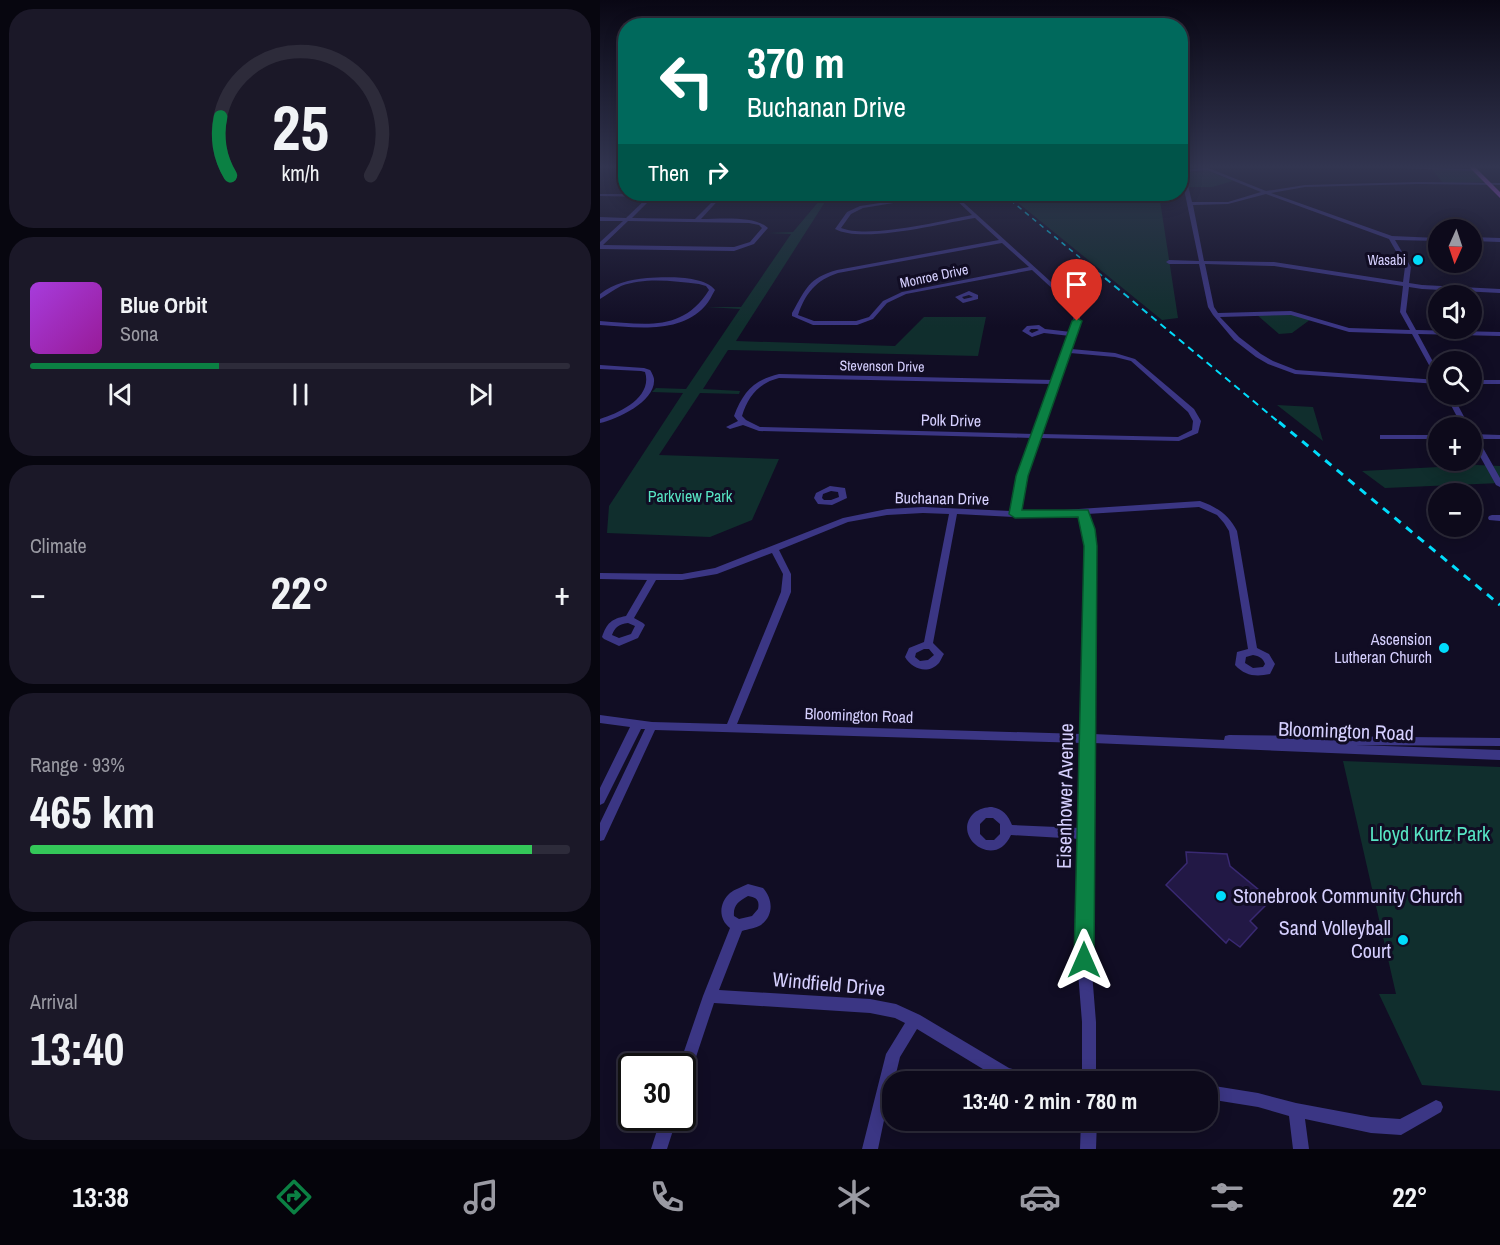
<!DOCTYPE html>
<html lang="en">
<head>
<meta charset="utf-8">
<style>
	:root { --surface:#0d0a1b; --page:#1b1828; --text:#f1f3f6; --muted:#9a9aa3; --line:#2d2b3a; --accent:#0b8043 }
	body { margin:0; font-family:"Archivo Narrow",sans-serif; background:var(--page); color:var(--text); height:100vh; display:flex; flex-direction:column; font-size:22px; white-space:nowrap }
	* { box-sizing:border-box; margin:0 }
	p { font-size:20px; color:var(--muted) }
	.icon { flex:none; width:33px; height:33px; fill:none; stroke:currentColor; stroke-width:2; stroke-linecap:round; stroke-linejoin:round }
	.map { position:relative; flex:1; overflow:hidden }
	.side { display:flex; flex-direction:column; gap:9px; padding:9px; background:#07060f; width:600px }
	.side>* { flex:none }
	.top-card { position:absolute; left:18px; top:18px; width:570px; height:183px; border-radius:24px; box-shadow:0 3px 15px #0003,0 0 0 2px var(--line); background:#00695c; color:#fff; overflow:hidden }
	.needle { width:39px; rotate:183deg }
	.tools { position:absolute; left:828px; top:219px; display:grid; gap:12px }
	.tools a { display:grid; place-items:center; width:54px; height:54px; border-radius:50%; background:var(--surface); box-shadow:0 3px 15px #0003,0 0 0 2px var(--line); font-size:30px }
	.speed { position:absolute; left:18px; top:1053px; display:flex; gap:12px; font-size:30px; font-weight:700; text-align:center }
	.speed>* { display:grid; place-content:center; width:78px; height:78px; border-radius:50%; background:var(--surface); box-shadow:0 3px 15px #0003,0 0 0 2px var(--line); line-height:1 }
	.speed .limit { border:3px solid #111; border-radius:9px; background:#fff; color:#111 }
	.pin { position:absolute; display:grid; place-items:center; width:51px; height:51px; color:#fff; margin:-62px -26px; border-radius:50% 50% 50% 0; rotate:-45deg; box-shadow:0 0 6px #0007 }
	.pin .icon { rotate:45deg }
	.me { position:absolute; width:66px; margin:-33px; rotate:0deg; stroke-linejoin:round; filter:drop-shadow(0 0 4px #0008) }
	.turn { display:flex; align-items:center; gap:21px; height:126px; padding:0 30px; font-size:27px }
	.turn .icon { width:78px; height:78px; stroke-width:2.5 }
	.turn b { display:block; font-size:42px; line-height:51px }
	.then { display:flex; align-items:center; height:57px; padding:0 30px; background:#0003; gap:12px; font-size:22px }
	.big { font-size:45px; font-weight:700; line-height:1.1 }
	.side .tile { flex:1; display:flex; flex-direction:column; justify-content:center; gap:9px; min-width:0; padding:0 21px; border-radius:24px; background:var(--page) }
	.side .dial { align-items:center; gap:0 }
	.dial svg { height:156px; overflow:visible; fill:none; stroke:var(--line); stroke-width:7; stroke-linecap:round; text-anchor:middle }
	.dial text { fill:var(--text); stroke:none }
	.song { display:flex; align-items:center; gap:18px }
	.cover { width:72px; height:72px; border-radius:9px; background:linear-gradient(135deg,hsl(280 70% 55%),hsl(300 70% 35%)) }
	.played { height:6px; border-radius:3px; background:linear-gradient(90deg,var(--accent) 35%,var(--line) 35%) }
	.keys { display:flex; justify-content:space-around; direction:ltr }
	.heat { display:flex; justify-content:space-between; align-items:center; font-size:33px; direction:ltr }
	.charge { height:9px; border-radius:4px; background:linear-gradient(90deg,#34c759 93%,var(--line) 0) }
	.trip { position:absolute; left:282px; top:1071px; width:336px; height:60px; border-radius:24px; background:var(--surface); box-shadow:0 3px 15px #0003,0 0 0 2px var(--line); font-weight:700; line-height:60px; text-align:center }
	.tabs { display:flex; height:96px; justify-content:space-around; align-items:center; background:#05040b; color:var(--muted) }
	.tabs .icon { width:42px; height:42px }
	.tabs .on { color:var(--accent) }
	.tabs b { font-size:27px; color:var(--text) }
	main { display:flex; flex:1; min-height:0 }
	.map>svg:first-child { display:block }
	.green { fill:#102e2d }
	.building { fill:#221845; stroke:#392972; stroke-width:1.5 }
	.lines { fill:none; stroke-linecap:round; stroke-linejoin:round }
	.minor { fill:#3b3684; fill-rule:evenodd }
	.major { fill:#c457ff; fill-rule:evenodd }
	.rail-far2 { stroke:#00dcfb; stroke-width:1.5; stroke-dasharray:5 4.5; stroke-linecap:butt }
	.rail-far1 { stroke:#00dcfb; stroke-width:2; stroke-dasharray:7 5; stroke-linecap:butt }
	.rail { stroke:#00dcfb; stroke-width:3; stroke-dasharray:8 7; stroke-linecap:butt }
	.route { fill:#0b8043; stroke:#07532c; stroke-width:1.5 }
	.poi-dot { fill:#00dcfb; stroke:#110d24; stroke-width:2 }
	.labels { text-anchor:middle; stroke-width:6; stroke-linejoin:round; paint-order:stroke }
	.far-poi-label { font-size:14px; fill:#d6d0ff; stroke:#110d24; text-anchor:end }
	.far-street-label { font-size:14px; fill:#d6d0ff; stroke:#110d24 }
	.street-label { font-size:16px; fill:#d6d0ff; stroke:#110d24 }
	.park-label { font-size:16px; fill:#57e4c3; stroke:#110d24 }
	.poi-label { font-size:16px; fill:#d6d0ff; stroke:#110d24; text-anchor:end }
	.near-street-label { font-size:20px; fill:#d6d0ff; stroke:#110d24 }
	.near-park-label { font-size:20px; fill:#57e4c3; stroke:#110d24 }
	.near-poi-label { font-size:20px; fill:#d6d0ff; stroke:#110d24; text-anchor:start }
</style>
</head>
<body>
<main>
<section class="side">
<div class="tile dial"><svg viewBox="0 0 100 80">
<path d="M14 69A42 42 0 1 1 86 69"/>
<path d="M14 69A42 42 0 0 1 9 39" stroke="#0b8043"/>
<text x="50" y="56" font-size="32" font-weight="700">25</text>
<text x="50" y="72" font-size="11">km/h</text>
</svg></div>
<div class="tile">
<div class="song"><i class="cover"></i><div><b>Blue Orbit</b><p>Sona</p></div></div>
<div class="played"></div>
<div class="keys"><svg class="icon" aria-label="previous" viewBox="0 0 24 24"><path d="M18 5L8 12l10 7zM5 5v14"/></svg><svg class="icon" aria-label="pause" viewBox="0 0 24 24"><path d="M8 5v14M16 5v14"/></svg><svg class="icon" aria-label="next" viewBox="0 0 24 24"><path d="M6 5l10 7-10 7zM19 5v14"/></svg></div>
</div>
<div class="tile"><p>Climate</p>
<div class="heat"><a>−</a><b class="big">22°</b><a>+</a></div>
</div>
<div class="tile"><p>Range · 93%</p><b class="big">465 km</b><div class="charge"></div></div>
<div class="tile"><p>Arrival</p><b class="big">13:40</b></div>
</section>
<div class="map">
<svg width="900" height="1149" viewBox="0 0 900 1149">
	<rect width="100%" height="100%" fill="#110d24"/>
	<!-- green -->
	<path class="green" d="M 832,170 L 873,171 L 884,182 L 843,183 Z
		M 607,171 L 608,171 L 633,181 L 612,187 L 589,187 L 587,173 Z
		M 225,194 L 279,194 L 225,202 L 136,341 L 295,346 L 324,317 L 386,317 L 378,356 L 128,350 L 103,389 L 140,391 L 139,394 L 100,393 L 59,455 L 179,459 L 152,520 L 110,537 L 7,533 L 9,506 L 83,393 L 52,392 L 56,388 L 86,389 L 140,309 L 107,307 L 141,307 L 191,234 L 168,233 L 193,232 Z
		M 407,194 L 559,194 L 578,318 L 562,320 Z
		M 656,314 L 694,315 L 711,319 L 692,333 L 679,334 Z
		M 677,405 L 713,407 L 723,441 Z
		M 877,465 L 900,466 L 900,483 L 785,488 L 762,471 Z
		M 743,761 L 900,767 L 900,1091 L 822,1085 L 779,994 L 796,994 Z"/>
	<!-- building -->
	<path class="building" d="M 586,852 L 627,854 L 630,866 L 671,900 L 650,921 L 657,928 L 640,947 L 629,939 L 626,943 L 566,885 L 587,863 Z"/>
	<g class="lines">
		<!-- minor -->
		<path class="minor" d="M 601,167 L 606,167 L 666,191 L 705,185 L 818,182 L 900,183 L 900,185 L 818,184 L 705,187 L 671,193 L 792,236 L 838,238 L 838,241 L 795,240 L 811,267 L 809,283 L 822,285 L 900,289 L 900,293 L 822,289 L 809,287 L 806,312 L 816,330 L 900,332 L 900,336 L 818,334 L 838,371 L 838,378 L 835,376 L 812,334 L 749,332 L 691,315 L 620,317 L 639,337 L 661,354 L 673,361 L 696,370 L 838,380 L 838,384 L 695,374 L 668,364 L 656,357 L 634,340 L 613,315 L 608,307 L 599,264 L 569,264 L 566,262 L 569,260 L 599,261 L 580,170 L 602,168 ZM 607,170 L 661,192 L 628,202 L 592,202 L 585,172 ZM 666,194 L 789,239 L 805,267 L 803,282 L 674,262 L 604,261 L 593,205 L 628,204 ZM 605,264 L 674,266 L 803,286 L 800,312 L 810,330 L 749,328 L 691,311 L 618,313 L 614,307 Z
			M 797,167 L 875,169 L 877,170 L 875,171 L 799,168 Z
			M 0,194 L 56,194 L 32,218 L 95,219 L 120,194 L 124,194 L 101,219 C 119,219 155,215 168,228 L 154,244 L 134,251 L 0,249 L 0,242 L 23,221 L 0,221 L 0,217 L 26,218 L 48,197 L 0,196 ZM 28,221 L 149,223 L 159,225 L 162,228 L 150,242 L 134,247 L 3,245 Z
			M 179,194 L 183,194 L 182,196 L 187,196 L 188,194 L 192,194 L 188,198 L 175,198 L 175,196 Z
			M 340,194 L 348,194 L 263,208 L 251,214 L 241,228 C 269,239 341,221 372,215 L 350,194 L 354,194 L 471,300 L 480,315 L 479,328 L 471,349 L 515,353 L 535,359 L 594,409 L 601,421 L 598,433 L 579,441 L 440,438 L 426,476 L 420,512 L 433,512 L 600,501 C 617,507 629,515 637,531 L 657,648 L 669,654 L 675,664 L 670,674 C 656,677 645,676 635,665 L 637,652 L 648,649 L 629,531 L 624,523 L 617,515 L 599,507 L 487,514 L 494,546 L 493,734 L 624,740 L 625,736 L 629,735 L 900,738 L 900,746 L 756,745 L 900,750 L 900,760 L 493,743 L 491,960 L 496,1022 L 496,1082 L 482,1082 L 482,1022 L 477,960 L 480,839 L 411,835 C 395,871 350,836 374,813 C 379,809 386,807 392,807 C 403,809 408,815 412,825 L 480,828 L 482,743 L 55,730 L 4,840 L 0,841 L 0,823 L 45,729 L 41,729 L 4,803 L 0,805 L 0,788 L 30,727 L 0,723 L 0,715 L 52,722 L 127,724 L 181,592 L 183,574 L 172,553 L 117,574 L 82,580 L 56,580 L 34,618 L 43,623 L 45,625 L 38,638 L 19,646 L 4,639 L 2,637 C 7,623 11,619 26,616 L 47,580 L 0,579 L 0,573 L 82,574 L 115,568 L 243,518 L 287,509 L 323,507 L 411,511 L 418,476 L 432,438 L 159,431 L 143,425 L 130,429 L 126,427 L 138,421 L 134,416 C 143,392 154,380 179,374 L 454,380 L 470,336 L 444,333 L 432,337 L 422,331 L 427,326 L 439,325 L 445,329 L 471,332 L 474,315 L 467,302 L 432,270 L 306,294 L 287,303 L 273,319 L 257,325 L 213,325 L 192,316 L 192,313 C 206,289 208,278 237,270 L 399,240 L 375,218 C 343,223 262,244 235,229 L 247,212 L 260,206 ZM 402,243 L 429,267 L 302,292 L 283,301 L 269,317 L 256,321 L 214,321 L 198,315 C 205,294 216,280 238,273 ZM 431,329 L 437,329 L 439,330 L 432,333 L 429,331 ZM 470,353 L 515,357 L 531,361 L 588,412 L 593,421 L 592,430 L 578,437 L 441,434 ZM 179,378 L 452,384 L 434,434 L 160,427 L 146,420 L 142,416 C 148,396 159,383 179,378 ZM 323,513 L 349,514 L 324,642 L 309,648 L 305,657 C 312,669 328,675 339,663 C 341,660 342,657 344,654 L 333,643 L 357,514 L 433,518 L 479,515 L 486,546 L 482,734 L 137,724 L 191,592 L 191,574 L 179,550 L 248,522 L 287,515 ZM 28,623 L 35,626 L 31,634 L 19,638 L 12,635 C 15,627 19,624 28,623 ZM 324,649 L 329,649 L 334,655 L 328,660 L 320,661 L 315,657 L 316,653 ZM 653,655 C 659,656 663,658 665,664 L 663,667 L 653,668 L 645,663 L 646,657 ZM 386,818 L 393,818 L 400,824 L 400,834 L 394,840 L 386,840 L 380,834 L 380,824 Z
			M 872,237 L 900,238 L 900,242 L 872,241 Z
			M 47,278 C 66,277 103,275 115,290 C 112,295 109,302 105,306 C 79,335 34,327 0,325 L 0,321 C 44,324 82,333 109,290 L 106,286 L 99,284 C 74,281 45,277 21,286 C 13,290 7,295 0,299 L 0,294 C 14,283 29,280 47,278 Z
			M 369,291 L 378,295 L 378,299 L 363,303 L 355,297 ZM 369,295 L 373,297 L 364,299 L 362,297 Z
			M 0,365 L 44,368 L 50,370 C 51,371 54,377 54,379 C 56,401 18,419 0,423 L 0,419 C 20,413 53,397 45,372 L 41,371 L 0,369 Z
			M 872,380 L 900,380 L 900,384 L 872,384 Z
			M 845,394 L 852,394 L 870,428 L 863,428 Z
			M 872,434 L 900,435 L 900,439 L 878,439 L 900,478 L 900,487 L 896,485 L 872,442 Z
			M 780,435 L 838,435 L 838,439 L 780,439 Z
			M 230,486 L 245,488 L 247,498 L 232,505 L 218,504 L 214,498 L 216,493 ZM 231,491 L 238,492 L 239,497 L 231,500 L 224,500 L 222,498 L 223,494 Z
			M 892,515 L 900,515 L 900,521 L 889,520 L 888,518 L 889,516 Z
			M 148,884 L 163,888 C 173,899 174,915 161,925 C 156,928 148,929 142,931 L 119,990 L 270,999 L 296,1004 L 320,1015 L 409,1068 L 440,1077 L 442,1082 L 404,1082 L 401,1080 L 317,1029 L 300,1057 L 294,1082 L 292,1082 L 278,1149 L 262,1149 L 286,1054 L 305,1023 L 295,1018 L 270,1013 L 114,1003 L 89,1078 L 87,1083 L 82,1085 L 82,1066 L 79,1066 L 103,996 L 130,928 C 118,919 119,903 130,893 C 135,889 142,887 148,884 ZM 148,896 C 156,897 160,900 158,909 L 152,916 L 139,919 L 134,916 C 133,905 139,901 148,896 Z
			M 608,1085 L 658,1093 L 696,1103 L 771,1117 L 800,1119 L 836,1100 L 841,1102 L 843,1107 L 841,1112 L 801,1135 L 771,1133 L 705,1119 L 709,1149 L 693,1149 L 689,1116 L 658,1107 L 608,1099 Z
			M 61,1118 L 77,1118 L 67,1149 L 51,1149 Z
			M 481,1120 L 497,1120 L 496,1149 L 480,1149 Z"/>
		<!-- major -->
		<path class="major" d="M 869,167 L 875,167 L 900,192 L 900,198 Z"/>
		<!-- rail-far2 -->
		<path class="rail-far2" d="M 403,194 L 507,280"/>
		<!-- rail-far1 -->
		<path class="rail-far1" d="M 505,278 L 681,424"/>
		<!-- rail -->
		<path class="rail" d="M 679,422 L 900,605"/>
	</g>
	<!-- sky -->
	<linearGradient id="sky" x2="0" y2="1"><stop stop-color="#090714"/><stop offset="0.51" stop-color="#323550"/><stop offset="1" stop-color="#323550" stop-opacity="0"/></linearGradient>
	<rect width="900" height="327" fill="url(#sky)"/>
	<!-- route -->
	<path class="route" d="M 477,318 L 482,321 L 428,476 L 422,510 L 488,510 L 495,529 L 497,546 L 494,960 L 491,967 L 484,970 L 477,967 L 474,960 L 484,546 L 478,517 L 415,518 L 409,514 L 416,476 L 472,321 Z"/>
	<!-- markers -->
	<g class="poi-dot">
		<circle cx="818" cy="260" r="6"/>
		<circle cx="844" cy="648" r="6"/>
		<circle cx="621" cy="896" r="6"/>
		<circle cx="803" cy="940" r="6"/>
	</g>
	<g class="labels">
		<!-- far-poi labels -->
		<g class="far-poi-label">
			<text x="806" y="265">Wasabi</text>
		</g>
		<!-- far-street labels -->
		<g class="far-street-label">
			<text transform="translate(334 276) rotate(-12)" y="5">Monroe Drive</text>
			<text transform="translate(282 366) rotate(1)" y="5">Stevenson Drive</text>
		</g>
		<!-- street labels -->
		<g class="street-label">
			<text transform="translate(351 420) rotate(1)" y="6">Polk Drive</text>
			<text transform="translate(342 498) rotate(1)" y="6">Buchanan Drive</text>
			<text transform="translate(259 715) rotate(2)" y="6">Bloomington Road</text>
		</g>
		<!-- park labels -->
		<g class="park-label">
			<text x="90" y="502">Parkview Park</text>
		</g>
		<!-- poi labels -->
		<g class="poi-label">
			<text x="832" y="645">Ascension<tspan x="832" dy="18">Lutheran Church</tspan></text>
		</g>
		<!-- near-street labels -->
		<g class="near-street-label">
			<text transform="translate(746 731) rotate(2)" y="7">Bloomington Road</text>
			<text transform="translate(465 796) rotate(-89)" y="7">Eisenhower Avenue</text>
			<text transform="translate(229 984) rotate(5)" y="7">Windfield Drive</text>
		</g>
		<!-- near-park labels -->
		<g class="near-park-label">
			<text x="830" y="841">Lloyd Kurtz Park</text>
		</g>
		<!-- near-poi labels -->
		<g class="near-poi-label">
			<text x="633" y="903">Stonebrook Community Church</text>
			<text x="791" y="935" text-anchor="end">Sand Volleyball<tspan x="791" dy="23">Court</tspan></text>
		</g>
	</g>
</svg>
<div class="tools">
<a><svg class="needle" viewBox="-14 -14 28 28"><path d="M0-13l5 13h-10z" fill="#e53935"/><path d="M0 13l5-13h-10z" fill="#9a9aa3"/></svg></a>
<a><svg class="icon" aria-label="sound" viewBox="0 0 24 24"><path d="M4 9h4l5-4v14l-5-4H4zM17 9q2 3 0 6"/></svg></a>
<a><svg class="icon" aria-label="search" viewBox="0 0 24 24"><circle cx="10" cy="10" r="6"/><path d="M15 15l6 6"/></svg></a>
<a>+</a>
<a>−</a>
</div>
<div class="speed"><div class="limit">30</div></div>
<div class="pin" style="left:477px;top:321px;background:#d93025"><svg class="icon" aria-label="arrive" viewBox="0 0 24 24"><path d="M6 21V4h12l-3 4 3 4H6"/></svg></div>
<svg class="me" style="left:484px;top:960px" viewBox="-20 -20 40 40"><path d="M0-17L14 15 0 8-14 15z" fill="#0b8043" stroke="#fff" stroke-width="4"/></svg>
<div class="trip">13:40 · 2 min · 780 m</div>
<div class="top-card">
<div class="turn"><svg class="icon" aria-label="left" viewBox="0 0 24 24"><path d="M17 20v-9H6M10 6l-5 5 5 5"/></svg><div><b>370 m</b>Buchanan Drive</div></div>
<div class="then">Then<svg class="icon" aria-label="right" viewBox="0 0 24 24"><path d="M7 20v-9h11M14 6l5 5-5 5"/></svg></div>
</div>
</div>
</main>
<nav class="tabs">
<b>13:38</b>
<svg class="icon on" aria-label="directions" viewBox="0 0 24 24"><path d="M12 3l9 9-9 9-9-9zM9 14v-3h6M13 9l2 2-2 2"/></svg>
<svg class="icon" aria-label="music" viewBox="0 0 24 24"><path d="M9 18V5l10-2v13"/><circle cx="6" cy="18" r="3"/><circle cx="16" cy="16" r="3"/></svg>
<svg class="icon" aria-label="phone" viewBox="0 0 24 24"><path d="M5 4h4l2 5-3 2q2 4 5 5l2-3 5 2v4C11 20 4 13 5 4z"/></svg>
<svg class="icon" aria-label="climate" viewBox="0 0 24 24"><path d="M12 3v18M4 7l16 10M4 17L20 7"/></svg>
<svg class="icon" aria-label="car" viewBox="0 0 24 24"><path d="M5 17H2v-5l4-1 3-4h7l3 4 3 1v5h-3M9 17h6M6 11h13"/><circle cx="7" cy="17" r="2"/><circle cx="17" cy="17" r="2"/></svg>
<svg class="icon" aria-label="filters" viewBox="0 0 24 24"><path d="M4 7h16M4 17h16"/><circle cx="9" cy="7" r="2"/><circle cx="15" cy="17" r="2"/></svg>
<b>22°</b>
</nav>
</body>
</html>
